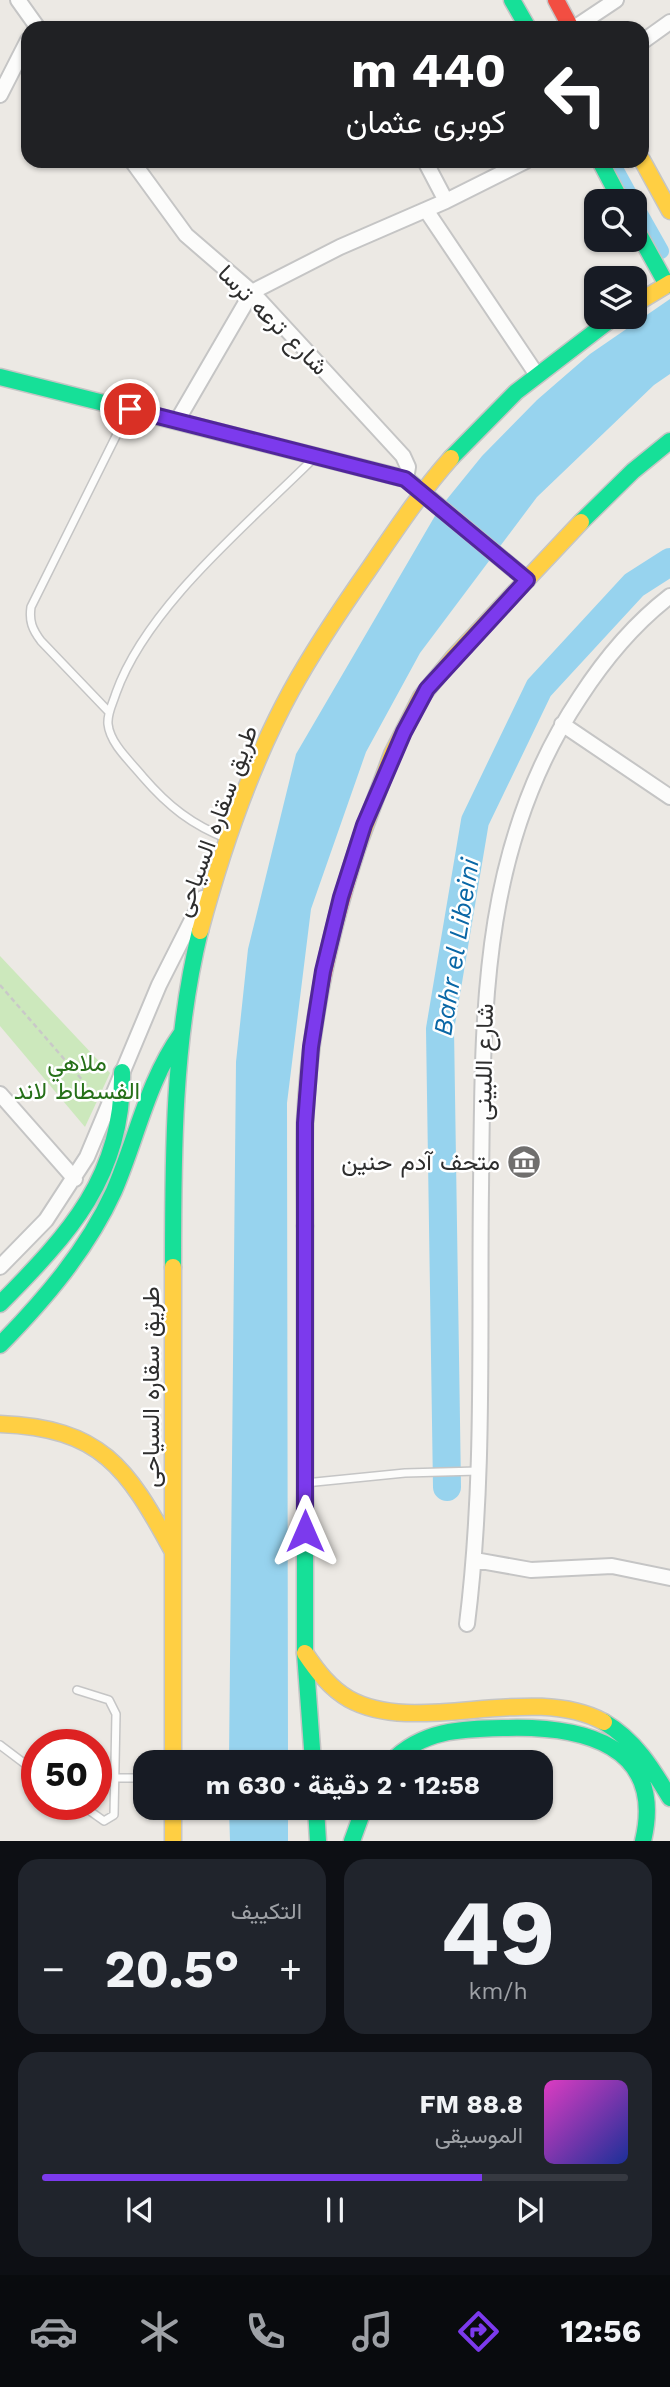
<!DOCTYPE html>
<html lang="ar">
<head>
<meta charset="utf-8">
<style>
	:root { --surface:#171b24; --page:#20242c; --text:#f1f3f6; --muted:#9ea1a6; --line:#363941; --accent:#7c3aed }
	body { margin:0; font-family:"Work Sans",Vazirmatn,sans-serif; background:var(--page); color:var(--text); direction:rtl; height:100vh; display:flex; flex-direction:column; font-size:26px; white-space:nowrap }
	* { box-sizing:border-box; margin:0 }
	p { font-size:23px; color:var(--muted) }
	.icon { flex:none; width:38px; height:38px; fill:none; stroke:currentColor; stroke-width:2; stroke-linecap:round; stroke-linejoin:round }
	.map { position:relative; height:1841px; overflow:hidden; direction:ltr }
	.details { display:flex; flex-direction:column; gap:18px; padding:18px; background:#0d0f14; flex:1 }
	.details>* { flex:none }
	.hud { position:absolute; left:21px; top:21px; width:628px; height:147px; border-radius:21px; box-shadow:0 2px 5px #0004; direction:rtl; background:#202124; color:#fff; overflow:hidden }
	.fabs { position:absolute; left:584px; top:189px; display:grid; gap:14px }
	.fabs a { display:grid; place-items:center; width:63px; height:63px; border-radius:14px; background:var(--surface); box-shadow:0 2px 5px #0004; font-size:35px }
	.speed { position:absolute; left:21px; top:1729px; display:flex; gap:14px; font-size:35px; font-weight:700; text-align:center }
	.speed>* { display:grid; place-content:center; width:91px; height:91px; border-radius:50%; background:var(--surface); box-shadow:0 2px 5px #0004; line-height:1 }
	.speed .limit { border:10px solid #d22; background:#fff; color:#111 }
	.pin { position:absolute; display:grid; place-items:center; width:60px; height:60px; color:#fff; margin:-30px; border:4px solid #fff; border-radius:50%; box-shadow:0 2px 7px #0007 }
	.me { position:absolute; width:77px; margin:-38px; rotate:0deg; stroke-linejoin:round; filter:drop-shadow(0 0 5px #0008) }
	.turn { display:flex; align-items:center; gap:24px; height:147px; padding:0 28px; font-size:32px }
	.turn .icon { width:91px; height:91px; stroke-width:2.5 }
	.turn b { display:block; font-size:49px; line-height:60px }
	.big { font-size:52px; font-weight:700; line-height:1.1 }
	.details .widget { flex:1; display:flex; flex-direction:column; justify-content:center; gap:10px; min-width:0; padding:0 24px; border-radius:21px; background:var(--page) }
	.details .dial { align-items:center; gap:0 }
	.dial b { font-size:91px; line-height:1 }
	.song { display:flex; align-items:center; gap:21px }
	.cover { width:84px; height:84px; border-radius:10px; background:linear-gradient(135deg,hsl(310 70% 55%),hsl(230 70% 35%)) }
	.played { height:7px; border-radius:4px; background:linear-gradient(90deg,var(--accent) 75%,var(--line) 75%) }
	.keys { display:flex; justify-content:space-around; direction:ltr }
	.heat { display:flex; justify-content:space-between; align-items:center; font-size:38px; direction:ltr }
	.details .tiles { flex:1; display:grid; gap:18px; grid-template-columns:1fr 1fr }
	.widget:last-child { grid-column:span 2 }
	.trip { position:absolute; left:133px; top:1750px; width:420px; height:70px; border-radius:21px; background:var(--surface); box-shadow:0 2px 5px #0004; font-weight:700; line-height:70px; text-align:center; direction:rtl }
	.tabs { display:flex; height:112px; justify-content:space-around; align-items:center; background:#090b0e; color:var(--muted) }
	.tabs .icon { width:49px; height:49px }
	.tabs .current { color:var(--accent) }
	.tabs b { font-size:32px; color:var(--text) }
	.map>svg:first-child { display:block }
	.green { fill:#cce8bc }
	.water { fill:#97d3ee }
	.lines { fill:none; stroke-linecap:round; stroke-linejoin:round }
	.canal { stroke:#97d3ee; stroke-width:16 }
	.river { stroke:#97d3ee; stroke-width:28 }
	.lane-casing { stroke:#c5c5c5; stroke-width:10 }
	.street-casing { stroke:#c5c5c5; stroke-width:18 }
	.fast-casing { stroke:#c5c5c5; stroke-width:19 }
	.slow-casing { stroke:#c5c5c5; stroke-width:19 }
	.jam-casing { stroke:#c5c5c5; stroke-width:19 }
	.path { stroke:#c9c9c8; stroke-width:2.5; stroke-dasharray:5 3.5; stroke-linecap:butt }
	.lane { stroke:#fcfcfb; stroke-width:7 }
	.street { stroke:#fcfcfb; stroke-width:14 }
	.fast { stroke:#16e098; stroke-width:16 }
	.slow { stroke:#ffcf43; stroke-width:16 }
	.jam { stroke:#f24e42; stroke-width:16 }
	.route-casing { stroke:#51269a; stroke-width:18 }
	.route { stroke:#7c3aed; stroke-width:12 }
	.labels { text-anchor:middle; stroke-width:5; stroke-linejoin:round; paint-order:stroke }
	.street-label { font-size:24px; fill:#2e2e2e; stroke:#fff }
	.park-label { font-size:24px; fill:#267019; stroke:#fff }
	.poi-label { font-size:24px; fill:#2e2e2e; stroke:#fff; text-anchor:end }
	.water-label { font-size:26px; font-style:italic; fill:#0967a6; stroke:#fff }
</style>
</head>
<body>
<div class="map">
<svg width="670" height="1841" viewBox="0 0 670 1841">
	<rect width="100%" height="100%" fill="#ece9e4"/>
	<!-- green -->
	<path class="green" d="M 0,956 L 110,1073 L 85,1127 L 0,1026 Z"/>
	<!-- water -->
	<path class="water" d="M 670,299 L 670,374 L 654,385 L 537,497 L 420,653 L 366,752 L 311,909 L 287,1103 L 288,1762 L 229,1762 L 236,1062 L 248,949 L 296,754 L 439,509 L 482,456 L 537,400 L 590,354 Z
		M 229,1808 L 288,1808 L 288,1841 L 230,1841 Z"/>
	<g class="lines">
		<!-- canal -->
		<path class="canal" d="M 611,161 L 633,201
			M 635,205 L 661,251"/>
		<!-- river -->
		<path class="river" d="M 447,1487 L 440,1029 L 475,821 L 539,688 L 634,585 L 670,562"/>
		<!-- lane casing -->
		<g class="lane-casing">
			<path id="lane" d="M 109,712 L 41,641 C 32,629 29,621 31,607 L 129,410
				M 228,839 C 192,825 168,806 143,777 C 131,762 110,744 108,724 C 107,713 113,703 116,693 C 147,606 249,523 314,458
				M 305,1483 L 405,1473 L 478,1471
				M 77,1690 L 109,1700 L 116,1714 L 114,1815 L 104,1821 L 80,1804
				M 0,1745 L 37,1773
				M 115,1778 L 145,1778"/>
		</g>
		<!-- street casing -->
		<g class="street-casing">
			<path id="street" d="M 18,0 L 38,28
				M 574,28 L 616,0
				M 642,42 L 670,22
				M 0,95 L 28,40
				M 132,161 L 186,235 L 252,292 L 403,456 L 408,467 L 406,479
				M 425,161 L 446,201
				M 426,210 L 537,375
				M 177,421 L 252,292 L 340,247 L 446,201 L 526,161
				M 562,724 L 670,797
				M 0,1094 L 75,1179
				M 0,1267 L 46,1220 L 87,1157 L 159,985 L 203,898
				M 475,1560 L 531,1570 L 612,1566 L 670,1578
				M 467,1624 C 485,1480 479,1334 481,1189 C 483,1015 479,848 580,697 C 604,660 635,623 670,596"/>
		</g>
		<!-- fast casing -->
		<g class="fast-casing">
			<path id="fast" d="M 512,0 L 528,28
				M 600,161 L 621,201
				M 635,227 L 667,285
				M 0,377 L 406,479 L 527,580
				M 451,458 L 516,392 L 614,317
				M 581,522 L 633,471 L 670,441
				M 305,1226 L 305,1653 L 313,1762
				M 173,1267 C 173,1154 173,1041 200,931
				M 0,1304 C 69,1234 124,1176 122,1072
				M 0,1345 C 45,1299 87,1250 114,1191 C 137,1138 147,1082 181,1034
				M 604,1722 C 635,1740 652,1768 670,1798
				M 391,1762 C 423,1729 463,1729 506,1728 C 581,1726 666,1744 643,1841
				M 316,1808 L 318,1841
				M 352,1841 L 364,1808"/>
		</g>
		<!-- slow casing -->
		<g class="slow-casing">
			<path id="slow" d="M 642,160 L 670,211
				M 635,304 L 670,283
				M 359,843 L 392,754 L 421,697 L 453,658 L 581,522
				M 200,931 C 222,849 250,766 291,691 C 314,649 341,609 369,569 C 395,531 420,493 451,458
				M 173,1267 L 173,1762
				M 0,1424 C 101,1428 127,1467 172,1550
				M 305,1653 C 317,1671 330,1688 349,1699 C 417,1737 530,1682 604,1722
				M 173,1808 L 173,1841"/>
		</g>
		<!-- jam casing -->
		<g class="jam-casing">
			<path id="jam" d="M 556,0 L 571,28
				M 305,1226 C 305,1192 304,1157 305,1123 C 309,1029 329,933 359,843"/>
		</g>
		<!-- path -->
		<path class="path" d="M 0,985 L 97,1097"/>
		<!-- lane -->
		<use href="#lane" class="lane"/>
		<!-- street -->
		<use href="#street" class="street"/>
		<!-- fast -->
		<use href="#fast" class="fast"/>
		<!-- slow -->
		<use href="#slow" class="slow"/>
		<!-- jam -->
		<use href="#jam" class="jam"/>
	</g>
	<g class="lines">
		<!-- route casing -->
		<g class="route-casing">
			<path id="route" d="M 130,409 L 405,479 L 527,580 L 427,689 L 404,732 L 364,825 L 341,897 L 323,971 L 311,1047 L 305,1123 L 305,1531"/>
		</g>
		<!-- route -->
		<use href="#route" class="route"/>
	</g>
	<!-- icons -->
	<defs>
		<g id="museum-disc" transform="scale(1.75)"><circle r="9.5" fill="#706f6e" stroke="#fff"/><path d="M0-6L6-3V-2H-6V-3ZM-5-1h2V3h-2ZM-1-1h2V3h-2ZM3-1h2V3H3ZM-6 4H6V6H-6Z" fill="#fff"/></g>
	</defs>
	<g fill-rule="evenodd">
		<use href="#museum-disc" x="524" y="1162"/>
	</g>
	<g class="labels">
		<!-- street labels -->
		<g class="street-label">
			<text transform="translate(273 320) rotate(45)" y="8">شارع ترعه ترسا</text>
			<text transform="translate(216 821) rotate(-70)" y="8">طريق سقاره السياحى</text>
			<text transform="translate(484 1062) rotate(-89)" y="8">شارع اللبينى</text>
			<text transform="translate(151 1387) rotate(-90)" y="8">طريق سقاره السياحى</text>
		</g>
		<!-- park labels -->
		<g class="park-label">
			<text x="77" y="1071">ملاهي<tspan x="77" dy="28">الفسطاط لاند</tspan></text>
		</g>
		<!-- poi labels -->
		<g class="poi-label">
			<text x="500" y="1170">متحف آدم حنين</text>
		</g>
		<!-- water labels -->
		<g class="water-label">
			<text transform="translate(456 947) rotate(-81)" y="9">Bahr el Libeini</text>
		</g>
	</g>
</svg>
<div class="fabs">
<a><svg class="icon" aria-label="search" viewBox="0 0 24 24"><circle cx="10" cy="10" r="6"/><path d="M15 15l6 6"/></svg></a>
<a><svg class="icon" aria-label="layers" viewBox="0 0 24 24"><path d="M12 4l9 5-9 5-9-5zM3 14l9 5 9-5"/></svg></a>
</div>
<div class="speed"><div class="limit">50</div></div>
<div class="pin" style="left:130px;top:409px;background:#d93025"><svg class="icon" aria-label="arrive" viewBox="0 0 24 24"><path d="M6 21V4h12l-3 4 3 4H6"/></svg></div>
<svg class="me" style="left:305px;top:1531px" viewBox="-20 -20 40 40"><path d="M0-17L14 15 0 8-14 15z" fill="#7c3aed" stroke="#fff" stroke-width="4"/></svg>
<div class="trip">12:58 · 2 دقيقة · 630 m</div>
<div class="hud">
<div class="turn"><svg class="icon" aria-label="left" viewBox="0 0 24 24"><path d="M17 20v-9H6M10 6l-5 5 5 5"/></svg><div><b>440 m</b>كوبرى عثمان</div></div>
</div>
</div>
<section class="details">
<div class="tiles">
<div class="widget dial"><b>49</b><p>km/h</p></div>
<div class="widget"><p>التكييف</p>
<div class="heat"><a>−</a><b class="big">20.5°</b><a>+</a></div>
</div>
<div class="widget">
<div class="song"><i class="cover"></i><div><b>88.8 FM</b><p>الموسيقى</p></div></div>
<div class="played"></div>
<div class="keys"><svg class="icon" aria-label="previous" viewBox="0 0 24 24"><path d="M18 5L8 12l10 7zM5 5v14"/></svg><svg class="icon" aria-label="pause" viewBox="0 0 24 24"><path d="M8 5v14M16 5v14"/></svg><svg class="icon" aria-label="next" viewBox="0 0 24 24"><path d="M6 5l10 7-10 7zM19 5v14"/></svg></div>
</div>
</div>
</section>
<nav class="tabs">
<b>12:56</b>
<svg class="icon current" aria-label="directions" viewBox="0 0 24 24"><path d="M12 3l9 9-9 9-9-9zM9 14v-3h6M13 9l2 2-2 2"/></svg>
<svg class="icon" aria-label="music" viewBox="0 0 24 24"><path d="M9 18V5l10-2v13"/><circle cx="6" cy="18" r="3"/><circle cx="16" cy="16" r="3"/></svg>
<svg class="icon" aria-label="phone" viewBox="0 0 24 24"><path d="M5 4h4l2 5-3 2q2 4 5 5l2-3 5 2v4C11 20 4 13 5 4z"/></svg>
<svg class="icon" aria-label="climate" viewBox="0 0 24 24"><path d="M12 3v18M4 7l16 10M4 17L20 7"/></svg>
<svg class="icon" aria-label="car" viewBox="0 0 24 24"><path d="M5 17H2v-5l4-1 3-4h7l3 4 3 1v5h-3M9 17h6M6 11h13"/><circle cx="7" cy="17" r="2"/><circle cx="17" cy="17" r="2"/></svg>
</nav>
</body>
</html>
